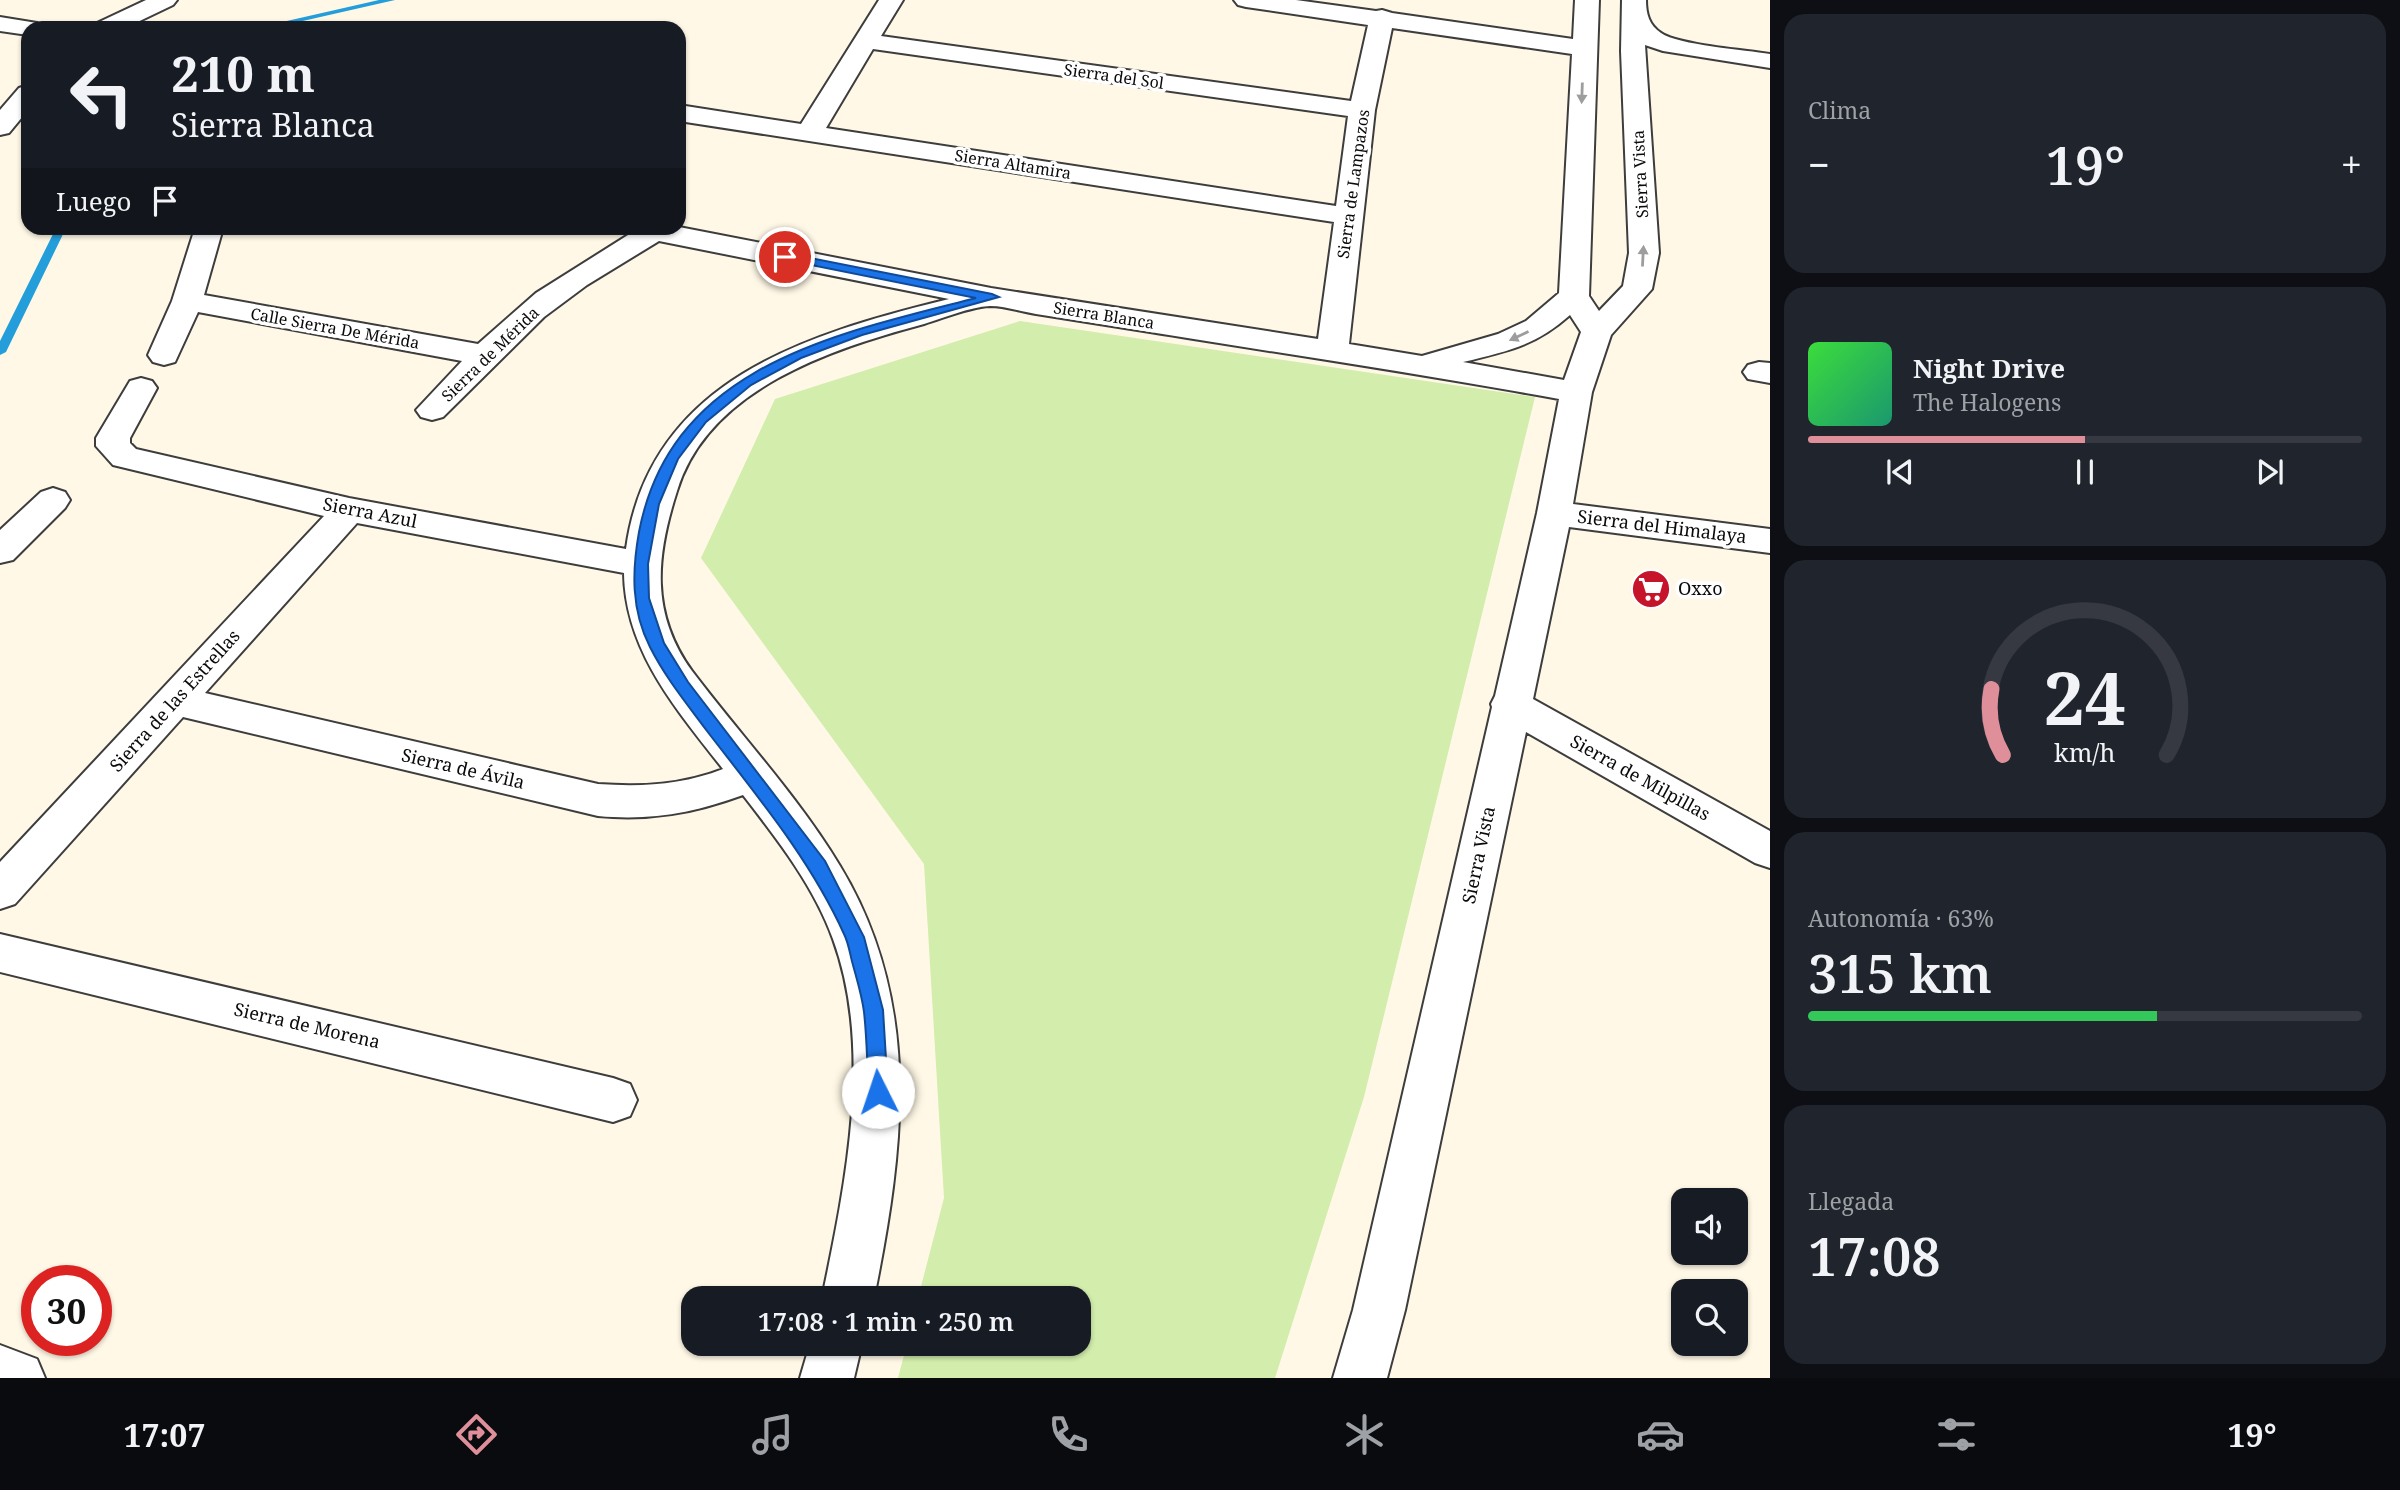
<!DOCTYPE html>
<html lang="es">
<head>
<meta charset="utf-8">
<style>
	:root { --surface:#171b24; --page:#20242c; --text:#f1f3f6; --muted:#9ea1a6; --line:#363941; --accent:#de8f9a }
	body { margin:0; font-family:"Noto Serif",serif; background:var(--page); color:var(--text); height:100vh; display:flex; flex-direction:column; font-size:26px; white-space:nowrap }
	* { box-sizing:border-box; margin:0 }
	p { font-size:23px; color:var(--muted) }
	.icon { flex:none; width:38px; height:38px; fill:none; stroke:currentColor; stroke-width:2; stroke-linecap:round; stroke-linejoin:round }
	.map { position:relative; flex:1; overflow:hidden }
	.panel { display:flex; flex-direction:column; gap:14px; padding:14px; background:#0d0f14; width:630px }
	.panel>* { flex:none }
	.hud { position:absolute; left:21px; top:21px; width:665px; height:214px; border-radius:21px; box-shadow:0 2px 5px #0004; background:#171b24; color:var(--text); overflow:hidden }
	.controls { position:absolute; left:1671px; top:1188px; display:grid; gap:14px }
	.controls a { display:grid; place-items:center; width:77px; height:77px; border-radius:14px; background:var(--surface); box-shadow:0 2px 5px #0004; font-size:35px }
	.speed { position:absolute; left:21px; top:1265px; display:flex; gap:14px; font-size:35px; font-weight:700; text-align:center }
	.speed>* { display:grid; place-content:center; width:91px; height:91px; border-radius:50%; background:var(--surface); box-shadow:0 2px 5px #0004; line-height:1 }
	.speed .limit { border:10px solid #d22; background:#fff; color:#111 }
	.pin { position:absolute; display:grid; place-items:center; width:60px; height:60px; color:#fff; margin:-30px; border:4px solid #fff; border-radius:50%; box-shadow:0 2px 7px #0007 }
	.me { position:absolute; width:77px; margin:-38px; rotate:356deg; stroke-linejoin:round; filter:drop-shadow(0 0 5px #0008) }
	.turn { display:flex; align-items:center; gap:24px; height:147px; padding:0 35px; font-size:32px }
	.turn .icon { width:91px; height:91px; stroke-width:2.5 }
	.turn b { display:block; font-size:49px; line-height:60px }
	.then { display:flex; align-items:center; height:66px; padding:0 35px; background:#0003; gap:14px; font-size:26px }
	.big { font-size:52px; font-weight:600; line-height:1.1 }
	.panel .widget { flex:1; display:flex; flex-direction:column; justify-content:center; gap:10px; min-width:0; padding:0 24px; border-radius:21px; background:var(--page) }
	.panel .dial { align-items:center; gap:0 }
	.dial svg { height:182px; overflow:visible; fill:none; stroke:var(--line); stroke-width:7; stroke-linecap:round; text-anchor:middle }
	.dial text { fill:var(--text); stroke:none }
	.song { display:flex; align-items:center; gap:21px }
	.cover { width:84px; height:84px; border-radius:10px; background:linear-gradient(135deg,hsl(120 70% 55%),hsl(160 70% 35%)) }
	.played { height:7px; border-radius:4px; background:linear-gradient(90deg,var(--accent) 50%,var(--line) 50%) }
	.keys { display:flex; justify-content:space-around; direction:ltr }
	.heat { display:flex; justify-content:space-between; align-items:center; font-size:38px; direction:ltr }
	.charge { height:10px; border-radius:5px; background:linear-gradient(90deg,#34c759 63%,var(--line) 0) }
	.trip { position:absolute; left:681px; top:1286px; width:410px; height:70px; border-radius:21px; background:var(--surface); box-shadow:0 2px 5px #0004; font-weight:600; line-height:70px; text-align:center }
	.menu { display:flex; height:112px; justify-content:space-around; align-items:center; background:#090b0e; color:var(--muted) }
	.menu .icon { width:49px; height:49px }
	.menu .active { color:var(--accent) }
	.menu b { font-size:32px; color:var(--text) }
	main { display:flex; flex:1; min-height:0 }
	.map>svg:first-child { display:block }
	.green { fill:#d2edac }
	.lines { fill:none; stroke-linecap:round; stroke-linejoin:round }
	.stream { fill:#249edb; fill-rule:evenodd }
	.street-casing { stroke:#3d3d3d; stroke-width:4 }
	.street { fill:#fff; fill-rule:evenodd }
	.oneway { fill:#9d9d9d }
	.route { fill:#1a73e8; stroke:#114b97; stroke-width:2 }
	.labels { text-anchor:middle; stroke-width:7; stroke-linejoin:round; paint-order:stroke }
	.far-street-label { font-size:16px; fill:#0a0a0a; stroke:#fff }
	.street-label { font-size:18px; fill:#0a0a0a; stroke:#fff }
	.poi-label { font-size:18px; fill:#0a0a0a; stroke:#fff; text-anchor:start }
</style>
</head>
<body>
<main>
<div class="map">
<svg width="1770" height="1378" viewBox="0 0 1770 1378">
	<rect width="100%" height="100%" fill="#fff8e6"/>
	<!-- green -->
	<path class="green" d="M 1020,321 L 1535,397 L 1364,1097 L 1275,1378 L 898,1378 L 907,1344 L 1078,1344 L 1078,1298 L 918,1298 L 944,1198 L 924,864 L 701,558 L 775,399 Z"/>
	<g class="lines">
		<!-- stream -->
		<path class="stream" d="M 379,0 L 395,0 L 272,28 L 256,28 Z
			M 56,228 L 66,228 L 6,352 L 0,355 L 0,341 Z"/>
		<!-- street casing -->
		<g class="street-casing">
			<path id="street" d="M 146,0 L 177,0 L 173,5 L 125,28 L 94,28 L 97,23 Z
				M 879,0 L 903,0 L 881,36 L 1351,101 L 1368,25 L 1246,7 L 1238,5 L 1234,0 L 1296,0 L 1376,11 L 1382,10 L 1392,13 L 1573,39 L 1575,0 L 1599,0 L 1589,296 L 1599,311 L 1623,286 L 1629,253 L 1621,51 L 1622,0 L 1646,0 C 1646,14 1649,25 1661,33 C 1678,45 1746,50 1770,54 L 1770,68 L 1663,51 L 1645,45 L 1659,253 L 1652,289 L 1611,335 L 1592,392 L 1573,504 L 1770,529 L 1770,553 L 1569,527 L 1533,699 L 1770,831 L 1770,868 L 1755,863 L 1526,732 L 1405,1310 L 1387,1378 L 1333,1378 L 1353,1310 L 1492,707 L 1491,704 L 1495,696 L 1537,513 L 1559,399 C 1422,374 1286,354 1150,332 C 1112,326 1074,320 1036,314 C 1022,312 1005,306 990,306 C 969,307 944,318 924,324 C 831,349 708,389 677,491 C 656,556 650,613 692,671 C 741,736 798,796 840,866 C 923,1003 904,1149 874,1298 L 822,1298 C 845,1187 874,1050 833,939 C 814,886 777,839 743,795 C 694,813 650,821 598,816 L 183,717 L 15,904 L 0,909 L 0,862 L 324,516 L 113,465 L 96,446 L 96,438 L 130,381 L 141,378 L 152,381 L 157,388 L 130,438 L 130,443 L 136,449 L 349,498 L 626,549 C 649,380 807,334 949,299 L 659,241 L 587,285 L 544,317 L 443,417 L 432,420 L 421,417 L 416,410 L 462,361 L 198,312 L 175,362 L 164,365 L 153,362 L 148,355 L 172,301 L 195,228 L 223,228 L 204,295 L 478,344 L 536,293 L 628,235 L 621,228 L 679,227 L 991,288 L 1318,339 L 1334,222 L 679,121 L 679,105 L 801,124 ZM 1392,28 L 1572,54 L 1559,293 L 1526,321 L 1498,334 L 1422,356 L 1349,344 L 1375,110 ZM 873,49 L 1348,116 L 1336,206 L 826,128 ZM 1570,315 L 1581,332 L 1564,380 L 1463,362 C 1508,351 1535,346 1570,315 ZM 357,523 L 624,573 C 625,651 677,710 723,769 C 682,785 642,787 598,784 L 205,693 Z
				M 0,17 L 37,23 L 40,28 L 28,28 L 28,35 L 0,31 Z
				M 28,85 L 28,110 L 9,133 L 0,135 L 0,110 L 19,88 Z
				M 1759,362 L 1770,363 L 1770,383 L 1748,379 L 1743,372 L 1748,365 Z
				M 53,488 L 65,492 L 70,500 L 65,508 L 13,560 L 0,563 L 0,530 L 41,492 Z
				M 0,934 L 613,1078 L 630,1084 L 637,1100 L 630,1116 L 613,1122 L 0,972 Z
				M 810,1344 L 862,1344 L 854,1378 L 800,1378 Z
				M 0,1345 L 37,1359 L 45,1378 L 0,1378 Z"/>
		</g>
		<!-- street -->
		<use href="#street" class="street"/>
	</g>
	<!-- one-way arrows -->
	<defs><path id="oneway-solid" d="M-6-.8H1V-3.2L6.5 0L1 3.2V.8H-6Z" transform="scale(1.75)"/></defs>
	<g class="oneway">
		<use href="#oneway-solid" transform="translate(1582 93) rotate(92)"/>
		<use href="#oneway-solid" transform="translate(1643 256) rotate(-87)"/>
		<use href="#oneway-solid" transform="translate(1519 336) rotate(155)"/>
	</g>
	<!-- route -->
	<path class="route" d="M 785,253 L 992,294 L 999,297 L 862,335 L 801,358 L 751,385 L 706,422 L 678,459 L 659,504 L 648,564 L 649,598 L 664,643 L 688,682 L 825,861 L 864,937 L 883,1010 L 888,1092 L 885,1099 L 878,1101 L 872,1099 L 869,1092 C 867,1066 867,1038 864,1012 C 862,996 857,980 853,965 C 850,955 849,944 844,934 C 810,859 757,796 707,731 C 687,704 665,677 650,647 C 631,610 632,571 639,532 C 671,365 836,334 976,298 L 781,259 L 781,254 Z"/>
	<!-- icons -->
	<defs>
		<g id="supermarket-disc" transform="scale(2.0125)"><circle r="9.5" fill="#c6152a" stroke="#fff"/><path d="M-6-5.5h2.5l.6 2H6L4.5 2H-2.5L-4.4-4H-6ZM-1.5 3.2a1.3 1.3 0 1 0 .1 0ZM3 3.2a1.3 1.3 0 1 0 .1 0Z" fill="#fff"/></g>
	</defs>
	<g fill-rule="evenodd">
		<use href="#supermarket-disc" x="1651" y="589"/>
	</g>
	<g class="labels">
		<!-- far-street labels -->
		<g class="far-street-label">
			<text transform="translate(1114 76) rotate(8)" y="6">Sierra del Sol</text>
			<text transform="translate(1013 164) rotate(9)" y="6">Sierra Altamira</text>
			<text transform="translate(1640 174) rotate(-93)" y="6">Sierra Vista</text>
			<text transform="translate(1353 184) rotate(-82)" y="6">Sierra de Lampazos</text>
			<text transform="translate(1104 315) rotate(9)" y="6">Sierra Blanca</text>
			<text transform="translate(335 328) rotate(10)" y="6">Calle Sierra De Mérida</text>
			<text transform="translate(490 354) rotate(-44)" y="6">Sierra de Mérida</text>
		</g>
		<!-- street labels -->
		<g class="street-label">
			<text transform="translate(370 513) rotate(11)" y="6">Sierra Azul</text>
			<text transform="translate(1662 527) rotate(7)" y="6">Sierra del Himalaya</text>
			<text transform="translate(175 701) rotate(-48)" y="6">Sierra de las Estrellas</text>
			<text transform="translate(463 769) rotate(13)" y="6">Sierra de Ávila</text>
			<text transform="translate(1640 778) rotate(29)" y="6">Sierra de Milpillas</text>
			<text transform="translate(1479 855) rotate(-78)" y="6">Sierra Vista</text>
			<text transform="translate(307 1026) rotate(13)" y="6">Sierra de Morena</text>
		</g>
		<!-- poi labels -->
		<g class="poi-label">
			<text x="1678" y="595">Oxxo</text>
		</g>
	</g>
</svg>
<div class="controls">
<a><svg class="icon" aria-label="sound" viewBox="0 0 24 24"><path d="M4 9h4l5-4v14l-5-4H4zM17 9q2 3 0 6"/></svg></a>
<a><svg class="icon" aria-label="search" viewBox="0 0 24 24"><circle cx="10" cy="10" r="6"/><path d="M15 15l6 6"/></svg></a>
</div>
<div class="speed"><div class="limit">30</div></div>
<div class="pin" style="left:785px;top:257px;background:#d93025"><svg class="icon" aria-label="arrive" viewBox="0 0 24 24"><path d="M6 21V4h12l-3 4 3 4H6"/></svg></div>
<svg class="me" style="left:878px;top:1092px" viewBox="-20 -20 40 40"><circle r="19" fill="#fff"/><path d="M0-13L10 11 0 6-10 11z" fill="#1a73e8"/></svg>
<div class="trip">17:08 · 1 min · 250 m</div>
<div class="hud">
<div class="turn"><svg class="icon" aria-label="left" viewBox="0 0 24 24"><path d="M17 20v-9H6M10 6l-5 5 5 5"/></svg><div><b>210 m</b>Sierra Blanca</div></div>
<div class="then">Luego<svg class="icon" aria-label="arrive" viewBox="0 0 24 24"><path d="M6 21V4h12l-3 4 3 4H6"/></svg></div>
</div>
</div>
<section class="panel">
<div class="widget"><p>Clima</p>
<div class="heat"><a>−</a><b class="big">19°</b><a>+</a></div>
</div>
<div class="widget">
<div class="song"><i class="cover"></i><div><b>Night Drive</b><p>The Halogens</p></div></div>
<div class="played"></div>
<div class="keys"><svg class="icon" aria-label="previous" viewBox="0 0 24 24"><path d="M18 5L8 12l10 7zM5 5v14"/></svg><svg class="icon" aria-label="pause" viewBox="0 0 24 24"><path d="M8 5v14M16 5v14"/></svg><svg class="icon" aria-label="next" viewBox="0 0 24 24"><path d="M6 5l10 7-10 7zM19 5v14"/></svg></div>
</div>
<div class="widget dial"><svg viewBox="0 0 100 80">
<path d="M14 69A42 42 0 1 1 86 69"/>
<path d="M14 69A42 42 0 0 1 9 40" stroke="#de8f9a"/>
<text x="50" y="56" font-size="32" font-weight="700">24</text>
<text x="50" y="72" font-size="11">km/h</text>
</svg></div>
<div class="widget"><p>Autonomía · 63%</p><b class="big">315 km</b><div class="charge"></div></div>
<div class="widget"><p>Llegada</p><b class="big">17:08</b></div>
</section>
</main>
<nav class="menu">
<b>17:07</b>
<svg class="icon active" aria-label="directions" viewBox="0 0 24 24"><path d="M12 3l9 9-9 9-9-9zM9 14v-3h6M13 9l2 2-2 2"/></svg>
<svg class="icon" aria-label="music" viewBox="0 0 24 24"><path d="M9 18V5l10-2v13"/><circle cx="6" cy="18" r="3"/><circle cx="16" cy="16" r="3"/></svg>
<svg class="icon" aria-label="phone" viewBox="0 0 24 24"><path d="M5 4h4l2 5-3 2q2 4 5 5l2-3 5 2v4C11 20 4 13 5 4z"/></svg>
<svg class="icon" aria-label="climate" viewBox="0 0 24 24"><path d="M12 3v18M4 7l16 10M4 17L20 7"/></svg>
<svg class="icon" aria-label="car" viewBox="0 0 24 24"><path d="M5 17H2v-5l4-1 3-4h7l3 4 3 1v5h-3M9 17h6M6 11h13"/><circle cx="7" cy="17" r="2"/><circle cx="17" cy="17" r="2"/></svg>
<svg class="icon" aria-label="filters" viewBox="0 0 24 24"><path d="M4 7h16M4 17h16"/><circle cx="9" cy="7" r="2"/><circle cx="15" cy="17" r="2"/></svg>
<b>19°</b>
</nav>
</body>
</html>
